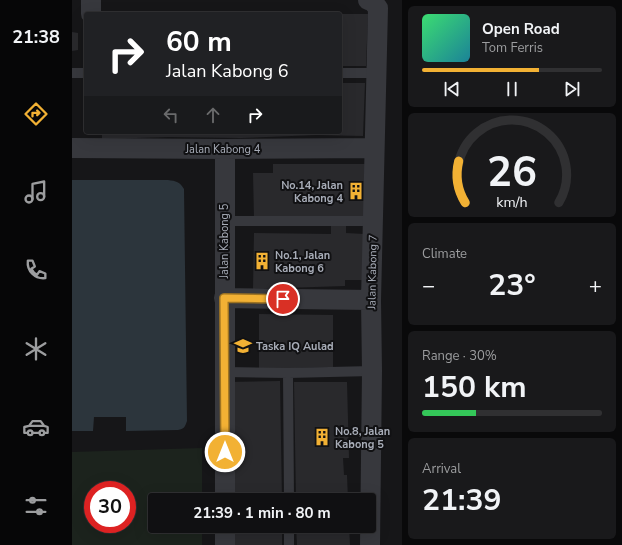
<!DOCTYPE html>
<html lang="en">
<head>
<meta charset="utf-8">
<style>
	:root { --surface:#101012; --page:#19191b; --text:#f1f3f6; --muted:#9c9d9f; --line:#303032; --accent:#f2b134 }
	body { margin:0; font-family:"Nunito Sans",sans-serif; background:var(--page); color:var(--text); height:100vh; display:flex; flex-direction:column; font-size:15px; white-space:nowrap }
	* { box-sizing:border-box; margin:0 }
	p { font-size:13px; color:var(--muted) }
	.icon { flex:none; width:22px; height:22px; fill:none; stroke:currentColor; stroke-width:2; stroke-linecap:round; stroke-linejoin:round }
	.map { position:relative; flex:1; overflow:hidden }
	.drawer { display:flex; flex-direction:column; gap:6px; padding:6px; background:#09090a; width:220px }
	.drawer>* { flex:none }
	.banner { position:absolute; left:12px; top:12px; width:258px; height:122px; border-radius:4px; box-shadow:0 4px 16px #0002,0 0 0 1px var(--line); background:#202124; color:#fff; overflow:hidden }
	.speed { position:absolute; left:12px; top:481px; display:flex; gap:8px; font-size:20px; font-weight:700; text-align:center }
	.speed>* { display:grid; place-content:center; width:52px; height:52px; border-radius:50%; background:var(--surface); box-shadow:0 4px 16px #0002,0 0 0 1px var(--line); line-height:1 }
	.speed .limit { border:6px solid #d22; background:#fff; color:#111 }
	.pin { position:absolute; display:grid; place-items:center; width:34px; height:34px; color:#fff; margin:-17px; border:2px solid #fff; border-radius:50%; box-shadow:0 1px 4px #0007 }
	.me { position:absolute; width:44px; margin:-22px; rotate:0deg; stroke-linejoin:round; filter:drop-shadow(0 0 3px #0008) }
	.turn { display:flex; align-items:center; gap:14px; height:84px; padding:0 16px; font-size:18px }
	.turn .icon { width:52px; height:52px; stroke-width:2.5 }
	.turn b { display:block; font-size:28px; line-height:34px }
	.lanes { display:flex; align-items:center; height:38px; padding:0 16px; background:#0003; justify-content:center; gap:20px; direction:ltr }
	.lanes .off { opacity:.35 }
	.big { font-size:30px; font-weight:700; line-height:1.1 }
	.drawer .card { flex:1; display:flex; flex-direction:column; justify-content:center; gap:6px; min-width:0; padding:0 14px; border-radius:6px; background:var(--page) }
	.drawer .dial { align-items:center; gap:0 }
	.dial svg { height:104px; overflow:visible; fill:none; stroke:var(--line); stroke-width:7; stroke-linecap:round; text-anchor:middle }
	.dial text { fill:var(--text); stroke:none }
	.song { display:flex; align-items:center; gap:12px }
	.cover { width:48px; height:48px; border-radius:6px; background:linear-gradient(135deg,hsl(140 70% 55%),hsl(190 70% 35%)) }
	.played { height:4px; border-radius:2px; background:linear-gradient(90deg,var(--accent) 65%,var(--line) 65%) }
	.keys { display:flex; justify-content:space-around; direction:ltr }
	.heat { display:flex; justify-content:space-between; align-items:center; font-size:22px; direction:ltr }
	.charge { height:6px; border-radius:3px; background:linear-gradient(90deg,#34c759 30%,var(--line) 0) }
	.trip { position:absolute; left:76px; top:493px; width:228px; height:40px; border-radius:4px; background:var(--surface); box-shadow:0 4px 16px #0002,0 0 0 1px var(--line); font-weight:700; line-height:40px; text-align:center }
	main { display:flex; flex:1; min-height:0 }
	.tabs { display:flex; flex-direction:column; width:72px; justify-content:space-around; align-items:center; background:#060607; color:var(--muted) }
	.tabs .icon { width:28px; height:28px }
	.tabs .on { color:var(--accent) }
	.tabs b { font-size:18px; color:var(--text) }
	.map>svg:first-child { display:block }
	.green { fill:#1c231d; fill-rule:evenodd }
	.water { fill:#2c353c }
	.building { fill:#29292c }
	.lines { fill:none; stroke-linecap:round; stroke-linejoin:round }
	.service { stroke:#37383d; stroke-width:10 }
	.minor { stroke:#37383d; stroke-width:20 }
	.route-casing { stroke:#9d7322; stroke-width:10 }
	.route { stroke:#f2b134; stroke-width:7 }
	.labels { text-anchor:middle; stroke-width:4; stroke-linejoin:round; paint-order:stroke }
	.street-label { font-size:11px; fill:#a8adb8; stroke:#111113 }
	.poi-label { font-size:11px; font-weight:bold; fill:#a8adb8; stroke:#111113; text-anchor:start }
</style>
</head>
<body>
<main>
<nav class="tabs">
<b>21:38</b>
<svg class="icon on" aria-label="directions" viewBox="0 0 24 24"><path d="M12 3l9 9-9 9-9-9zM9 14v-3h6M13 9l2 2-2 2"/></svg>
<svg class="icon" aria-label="music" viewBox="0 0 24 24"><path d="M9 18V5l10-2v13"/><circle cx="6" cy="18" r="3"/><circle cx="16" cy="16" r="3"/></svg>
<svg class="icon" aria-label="phone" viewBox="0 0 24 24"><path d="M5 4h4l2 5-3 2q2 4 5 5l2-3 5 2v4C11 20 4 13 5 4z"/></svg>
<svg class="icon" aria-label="climate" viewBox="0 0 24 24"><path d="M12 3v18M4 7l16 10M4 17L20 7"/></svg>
<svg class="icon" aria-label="car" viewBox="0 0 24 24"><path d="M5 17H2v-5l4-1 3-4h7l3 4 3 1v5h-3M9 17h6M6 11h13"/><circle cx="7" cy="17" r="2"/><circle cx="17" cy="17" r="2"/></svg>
<svg class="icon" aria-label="filters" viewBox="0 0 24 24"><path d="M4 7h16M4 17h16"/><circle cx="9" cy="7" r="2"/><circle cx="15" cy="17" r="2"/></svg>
</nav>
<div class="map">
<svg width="330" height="545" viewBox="0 0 330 545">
	<rect width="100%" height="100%" fill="#161618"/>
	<!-- green -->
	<path class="green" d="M 130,448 L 130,500 L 83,500 L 83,526 L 130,526 L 130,545 L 0,545 L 0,452 ZM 21,490 L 55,490 L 55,524 L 21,524 Z"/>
	<!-- water -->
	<path class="water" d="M 0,180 L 96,180 C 104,181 108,182 112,189 L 115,421 C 113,427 112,429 106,430 L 54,431 L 54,417 L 22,417 L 21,431 L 0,431 Z"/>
	<!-- building -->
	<path class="building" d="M 157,12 L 193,13 L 193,14 L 141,14 L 141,13 Z
		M 268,14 L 296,14 L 294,66 L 268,66 Z
		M 0,32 L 6,33 L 6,50 L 0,51 Z
		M 268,83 L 293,83 L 291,136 L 245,135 L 169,138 L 97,137 L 30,139 L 30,132 L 268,132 Z
		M 201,164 L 293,164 L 292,217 L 182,219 L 181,173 L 201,173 Z
		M 259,224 L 274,224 L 274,233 L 292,234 L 292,280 L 273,280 L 273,286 L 181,289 L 182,233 L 259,234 Z
		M 187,314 L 261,315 L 261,367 L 187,369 Z
		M 208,381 L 210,500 L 158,500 L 156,382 Z
		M 222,382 L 275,382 L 277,458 L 271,458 L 272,475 L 275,475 L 276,500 L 224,500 Z
		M 158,526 L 210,526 L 210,545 L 158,545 Z
		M 224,526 L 277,526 L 278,545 L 225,545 Z"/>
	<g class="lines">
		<!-- service -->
		<path class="service" d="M 0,73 L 14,73
			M 268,73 L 304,73
			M 152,221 L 300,221
			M 153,372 L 216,373 L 300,371
			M 216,373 L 217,500
			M 217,526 L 217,545"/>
		<!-- minor -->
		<path class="minor" d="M 19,0 L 19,14
			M 296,0 L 300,1 L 306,8 L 299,300 L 300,371 L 298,545
			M 0,148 L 153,149 L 302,148
			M 153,149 L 153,500
			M 152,298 L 299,300
			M 153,545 L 153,526"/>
	</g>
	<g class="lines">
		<!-- route casing -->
		<g class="route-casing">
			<path id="route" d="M 153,452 L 152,298 L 211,299"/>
		</g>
		<!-- route -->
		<use href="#route" class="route"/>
	</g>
	<!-- icons -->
	<defs>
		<g id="building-bare" transform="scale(1.38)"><path d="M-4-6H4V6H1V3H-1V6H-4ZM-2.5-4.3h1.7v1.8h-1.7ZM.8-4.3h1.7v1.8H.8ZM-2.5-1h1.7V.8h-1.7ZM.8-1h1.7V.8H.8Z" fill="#f2b134" stroke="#111113" stroke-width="2.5" paint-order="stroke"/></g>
		<g id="school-bare" transform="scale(1.38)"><path d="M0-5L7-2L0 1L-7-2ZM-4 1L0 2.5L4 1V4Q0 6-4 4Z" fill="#f2b134" stroke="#111113" stroke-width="2.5" paint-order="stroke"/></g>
	</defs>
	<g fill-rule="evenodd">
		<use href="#building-bare" x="284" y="191"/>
		<use href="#building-bare" x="190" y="261"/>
		<use href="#school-bare" x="171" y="346"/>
		<use href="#building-bare" x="250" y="437"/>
	</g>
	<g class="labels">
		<!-- street labels -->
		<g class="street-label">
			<text x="151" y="153">Jalan Kabong 4</text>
			<text transform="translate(152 241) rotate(-90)" y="4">Jalan Kabong 5</text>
			<text transform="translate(300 272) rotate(-89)" y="4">Jalan Kabong 7</text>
		</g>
		<!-- poi labels -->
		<g class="poi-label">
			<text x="271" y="189" text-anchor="end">No.14, Jalan<tspan x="271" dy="13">Kabong 4</tspan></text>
			<text x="203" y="259">No.1, Jalan<tspan x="203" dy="13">Kabong 6</tspan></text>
			<text x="184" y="350">Taska IQ Aulad</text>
			<text x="263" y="435">No.8, Jalan<tspan x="263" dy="13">Kabong 5</tspan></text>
		</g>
	</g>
</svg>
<div class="speed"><div class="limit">30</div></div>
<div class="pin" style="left:211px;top:299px;background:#d93025"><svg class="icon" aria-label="arrive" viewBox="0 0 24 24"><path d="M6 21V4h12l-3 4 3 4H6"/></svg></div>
<svg class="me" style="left:153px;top:452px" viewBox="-20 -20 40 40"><circle r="17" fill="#f2b134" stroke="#fff" stroke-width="3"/><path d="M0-11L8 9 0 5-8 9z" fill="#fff"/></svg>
<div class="trip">21:39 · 1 min · 80 m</div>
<div class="banner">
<div class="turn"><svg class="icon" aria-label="right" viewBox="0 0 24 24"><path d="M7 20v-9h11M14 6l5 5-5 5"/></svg><div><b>60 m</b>Jalan Kabong 6</div></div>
<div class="lanes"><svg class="icon off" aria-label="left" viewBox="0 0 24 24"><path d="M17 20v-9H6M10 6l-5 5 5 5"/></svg><svg class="icon off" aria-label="ahead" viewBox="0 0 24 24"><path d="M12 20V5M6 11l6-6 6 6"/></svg><svg class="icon" aria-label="right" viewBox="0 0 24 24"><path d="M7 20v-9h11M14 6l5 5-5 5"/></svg></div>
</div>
</div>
<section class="drawer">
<div class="card">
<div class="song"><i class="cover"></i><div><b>Open Road</b><p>Tom Ferris</p></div></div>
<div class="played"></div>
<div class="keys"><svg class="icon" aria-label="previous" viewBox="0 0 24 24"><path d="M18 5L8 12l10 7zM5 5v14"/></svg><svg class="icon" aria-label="pause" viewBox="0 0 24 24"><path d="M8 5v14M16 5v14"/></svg><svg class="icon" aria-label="next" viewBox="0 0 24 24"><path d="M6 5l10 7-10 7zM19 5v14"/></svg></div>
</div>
<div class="card dial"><svg viewBox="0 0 100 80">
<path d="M14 69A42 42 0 1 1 86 69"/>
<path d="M14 69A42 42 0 0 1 9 37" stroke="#f2b134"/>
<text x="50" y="56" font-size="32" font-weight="700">26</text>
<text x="50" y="72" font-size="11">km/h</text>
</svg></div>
<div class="card"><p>Climate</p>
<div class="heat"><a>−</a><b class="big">23°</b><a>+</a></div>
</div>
<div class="card"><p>Range · 30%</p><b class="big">150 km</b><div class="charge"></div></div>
<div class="card"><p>Arrival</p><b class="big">21:39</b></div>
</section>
</main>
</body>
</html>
